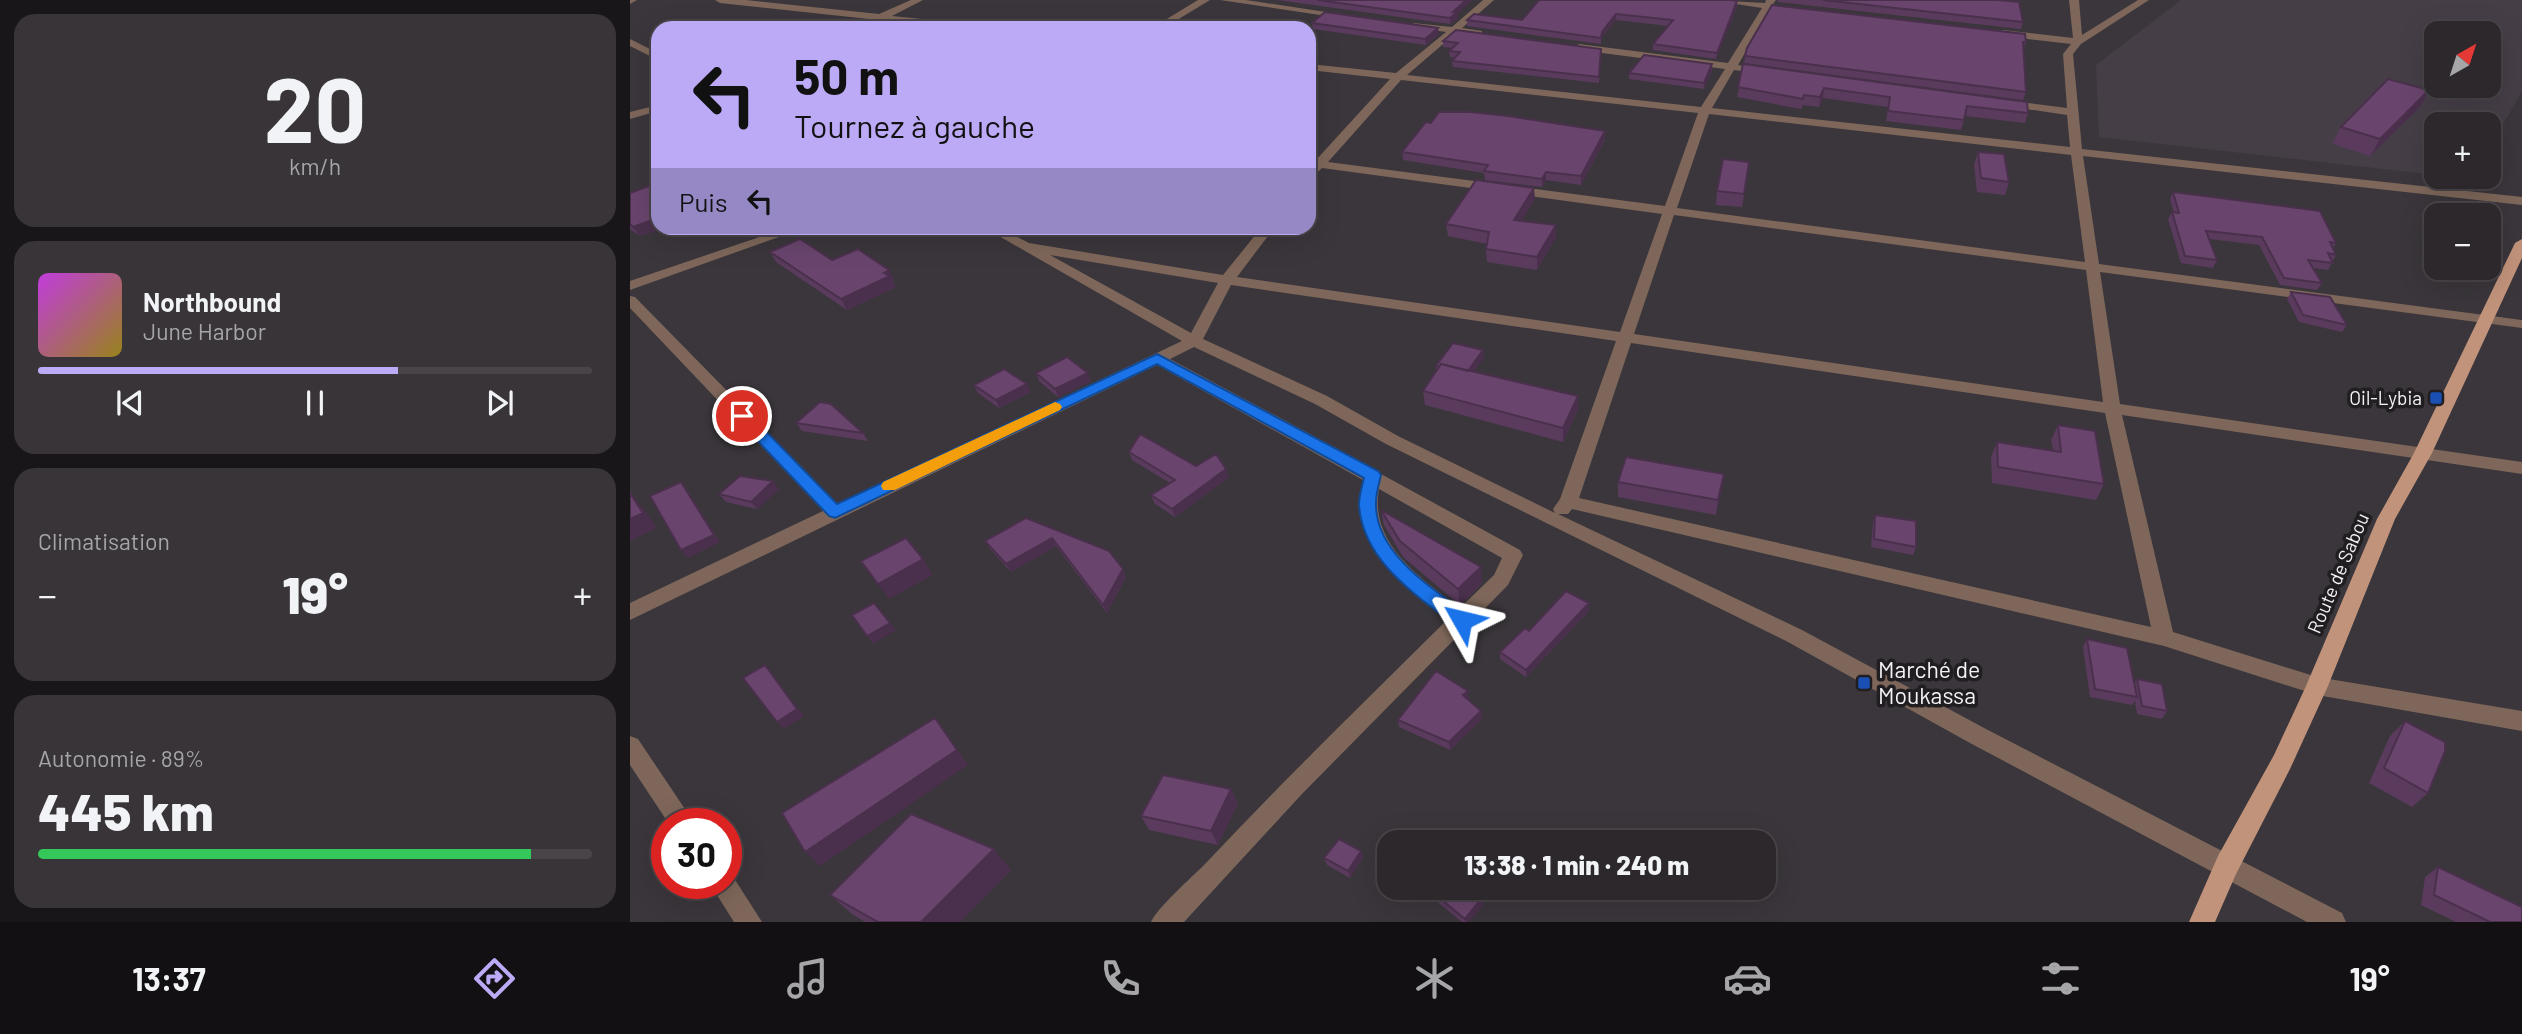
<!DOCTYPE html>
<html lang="fr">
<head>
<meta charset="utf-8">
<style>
	:root { --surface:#2c282c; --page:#383438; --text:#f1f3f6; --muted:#a6a6a9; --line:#484448; --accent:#bcaaf6 }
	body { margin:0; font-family:Barlow,sans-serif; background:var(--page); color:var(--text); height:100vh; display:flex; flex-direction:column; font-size:26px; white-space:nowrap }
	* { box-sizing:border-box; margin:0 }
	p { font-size:23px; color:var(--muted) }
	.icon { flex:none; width:38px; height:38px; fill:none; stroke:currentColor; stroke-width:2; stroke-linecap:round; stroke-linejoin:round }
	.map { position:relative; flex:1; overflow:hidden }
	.drawer { display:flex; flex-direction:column; gap:14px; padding:14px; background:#181618; width:630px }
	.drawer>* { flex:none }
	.top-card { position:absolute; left:21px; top:21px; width:665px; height:214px; border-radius:21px; box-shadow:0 7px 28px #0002,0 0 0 2px var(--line); background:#bcaaf6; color:#111; overflow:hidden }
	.needle { width:46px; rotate:39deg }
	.fabs { position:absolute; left:1794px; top:21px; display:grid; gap:14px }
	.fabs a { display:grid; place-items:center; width:77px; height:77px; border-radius:14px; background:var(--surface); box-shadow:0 7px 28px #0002,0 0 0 2px var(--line); font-size:35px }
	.speed { position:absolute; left:21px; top:808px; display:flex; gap:14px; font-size:35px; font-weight:700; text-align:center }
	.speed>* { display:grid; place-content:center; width:91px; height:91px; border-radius:50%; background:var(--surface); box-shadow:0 7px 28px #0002,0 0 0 2px var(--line); line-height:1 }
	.speed .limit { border:10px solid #d22; background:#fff; color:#111 }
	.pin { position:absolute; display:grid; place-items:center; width:60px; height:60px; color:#fff; margin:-30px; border:4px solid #fff; border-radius:50%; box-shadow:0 2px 7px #0007 }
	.me { position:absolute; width:77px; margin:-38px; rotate:307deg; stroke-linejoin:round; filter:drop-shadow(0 0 5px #0008) }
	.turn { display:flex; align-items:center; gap:24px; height:147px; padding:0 28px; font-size:32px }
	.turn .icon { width:91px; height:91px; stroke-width:2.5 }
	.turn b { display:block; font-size:49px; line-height:60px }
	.then { display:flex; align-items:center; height:66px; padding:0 28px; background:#0003; gap:14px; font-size:26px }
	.big { font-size:52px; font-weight:800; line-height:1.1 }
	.drawer .card { flex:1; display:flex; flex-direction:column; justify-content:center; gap:10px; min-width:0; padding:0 24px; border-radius:21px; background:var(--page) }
	.drawer .dial { align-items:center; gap:0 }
	.dial b { font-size:91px; line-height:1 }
	.song { display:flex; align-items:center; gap:21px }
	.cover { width:84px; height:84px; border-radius:10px; background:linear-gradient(135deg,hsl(290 70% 55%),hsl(50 70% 35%)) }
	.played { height:7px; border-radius:4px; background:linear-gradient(90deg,var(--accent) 65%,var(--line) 65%) }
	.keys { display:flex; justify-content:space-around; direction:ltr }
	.heat { display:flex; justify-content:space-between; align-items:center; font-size:38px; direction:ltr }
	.charge { height:10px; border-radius:5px; background:linear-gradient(90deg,#34c759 89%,var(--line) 0) }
	.trip { position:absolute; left:747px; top:830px; width:399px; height:70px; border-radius:21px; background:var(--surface); box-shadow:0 7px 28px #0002,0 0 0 2px var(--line); font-weight:800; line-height:70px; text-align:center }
	.menu { display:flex; height:112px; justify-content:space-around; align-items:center; background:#121012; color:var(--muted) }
	.menu .icon { width:49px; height:49px }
	.menu .active { color:var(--accent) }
	.menu b { font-size:32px; color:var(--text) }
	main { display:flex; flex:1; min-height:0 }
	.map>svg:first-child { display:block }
	.built { fill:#463e47; fill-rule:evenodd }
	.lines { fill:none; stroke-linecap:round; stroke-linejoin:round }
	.minor { fill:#7e675a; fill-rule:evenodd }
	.major { fill:#c2937b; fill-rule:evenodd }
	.wall { fill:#5a3b5e }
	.shaded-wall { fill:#4a304c }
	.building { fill:#69456d; stroke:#4a304c; stroke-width:2 }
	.route { fill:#1a73e8; stroke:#114b97; stroke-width:2 }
	.slow { fill:#f59e0b }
	.transit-dot { fill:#1a4fb4; stroke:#201e20; stroke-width:2.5 }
	.labels { text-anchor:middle; stroke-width:7; stroke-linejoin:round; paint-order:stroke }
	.poi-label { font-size:19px; fill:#f5f2f5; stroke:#201e20; text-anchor:end }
	.street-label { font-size:19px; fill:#f5f2f5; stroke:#201e20 }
	.near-poi-label { font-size:23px; fill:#f5f2f5; stroke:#201e20; text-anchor:start }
</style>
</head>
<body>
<main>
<section class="drawer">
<div class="card dial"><b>20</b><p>km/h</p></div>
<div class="card">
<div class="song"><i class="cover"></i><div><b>Northbound</b><p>June Harbor</p></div></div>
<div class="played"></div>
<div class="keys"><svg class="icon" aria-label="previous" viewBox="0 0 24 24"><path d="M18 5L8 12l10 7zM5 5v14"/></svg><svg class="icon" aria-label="pause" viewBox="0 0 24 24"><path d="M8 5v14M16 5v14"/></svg><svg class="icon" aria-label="next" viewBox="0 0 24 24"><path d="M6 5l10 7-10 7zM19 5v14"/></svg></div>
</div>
<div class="card"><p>Climatisation</p>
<div class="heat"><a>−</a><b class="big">19°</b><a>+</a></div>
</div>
<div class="card"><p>Autonomie · 89%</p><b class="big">445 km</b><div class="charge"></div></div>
</section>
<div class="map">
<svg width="1892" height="922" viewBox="0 0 1892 922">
	<rect width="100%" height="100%" fill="#3a363b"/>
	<!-- built -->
	<path class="built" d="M 1551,0 L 1892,0 L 1892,91 L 1859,149 L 1858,124 L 1806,124 L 1806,175 L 1469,137 L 1466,65 ZM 1806,33 L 1858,33 L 1858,86 L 1806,86 Z"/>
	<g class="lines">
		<!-- minor -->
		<path class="minor" d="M 0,0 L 7,0 L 0,4 Z
			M 85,0 L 116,0 L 249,14 L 281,0 L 293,0 L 262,16 L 352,25 L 357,28 L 325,28 L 252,20 L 235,28 L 222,28 L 239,19 L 90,3 Z
			M 568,0 L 580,0 L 534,28 L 522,28 Z
			M 590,0 L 616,0 L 722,16 L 717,19 Z
			M 853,0 L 864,0 L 832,28 L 852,31 L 852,35 L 826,33 L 777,75 L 1071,107 L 1095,69 L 949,50 L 944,47 L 949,44 L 1098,63 L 1132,8 L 1080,0 L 1135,3 L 1136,0 L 1146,0 L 1143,4 L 1152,7 L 1140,9 L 1108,65 L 1138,71 L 1133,74 L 1104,70 L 1082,108 L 1440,147 L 1437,115 L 1376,106 L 1371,103 L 1376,100 L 1437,108 L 1433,54 L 1441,44 L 1373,36 L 1368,33 L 1373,30 L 1443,38 L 1439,0 L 1449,0 L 1452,35 L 1508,0 L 1519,0 L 1451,44 L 1443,54 L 1452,149 L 1892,197 L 1892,205 L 1453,156 L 1469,264 L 1892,320 L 1892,328 L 1470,272 L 1490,404 L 1892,462 L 1892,474 L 1492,415 L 1543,632 L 1687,677 L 1892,711 L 1892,731 L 1687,695 L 1534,646 L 942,509 L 938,514 L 928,514 L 1172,630 L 1356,729 L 1712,913 L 1716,922 L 1677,922 L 1340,743 L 1158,642 L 756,444 L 685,404 L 564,347 L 540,359 L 749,471 L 751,474 L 890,550 L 893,555 L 878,585 L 671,795 L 554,922 L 521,922 C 527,908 562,877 575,864 C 654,780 736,700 817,620 C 772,586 717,543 733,480 L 527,365 L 0,620 L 0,603 L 193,511 L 0,308 L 0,296 L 5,297 L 208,504 L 552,341 L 355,228 L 370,228 L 399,243 L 593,275 L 631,228 L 644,228 L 607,277 L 990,332 L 1032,214 L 692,168 L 679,180 L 679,159 L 686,160 L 760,79 L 679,70 L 679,64 L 766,73 L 816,32 L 783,27 L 783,23 L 822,27 ZM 771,80 L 1068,113 L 1035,206 L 698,162 ZM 1079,114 L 1441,155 L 1455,262 L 1047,208 ZM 1044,215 L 1456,270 L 1473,402 L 1004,334 ZM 420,255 L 588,283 L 561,333 ZM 601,285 L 986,341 L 930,499 L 923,509 L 925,513 L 768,436 L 697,396 L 573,339 ZM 1001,343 L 1475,413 L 1521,627 L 949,498 ZM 749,489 L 872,558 L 864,575 L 830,608 C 791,579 739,544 749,489 Z
			M 0,39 L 28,53 L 28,60 L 0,46 Z
			M 28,105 L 28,111 L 0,119 L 0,112 Z
			M 156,228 L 174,228 L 0,290 L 0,281 Z
			M 0,736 L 8,739 L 65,824 L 39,824 L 0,765 Z
			M 96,873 L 102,875 L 132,922 L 104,922 L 80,884 L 96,884 Z"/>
		<!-- major -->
		<path class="major" d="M 1892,239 L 1892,258 L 1802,453 L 1765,519 L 1698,686 L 1660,769 L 1606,874 L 1585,922 L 1559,922 L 1588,856 L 1644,755 L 1676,686 L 1747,519 L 1784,453 L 1885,243 Z"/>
	</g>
	<!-- wall -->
	<path class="wall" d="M 647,0 L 842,0 L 827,14 L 828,18 L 820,24 Z
		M 1147,0 L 1367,0 L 1393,22 L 1391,29 L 1148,2 Z
		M 1107,1 L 1107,7 L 1086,59 L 1023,50 L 1023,44 L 1038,26 L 986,20 L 971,38 L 971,44 L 837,26 L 837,20 L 892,20 Z
		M 682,23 L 809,34 L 796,45 L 683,29 Z
		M 813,41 L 971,49 L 969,83 L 823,67 L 822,61 L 825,58 L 820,57 L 819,51 L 822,48 L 813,47 Z
		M 1396,42 L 1393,50 L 1396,92 L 1393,100 L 1114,63 L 1117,48 Z
		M 1082,64 L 1082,70 L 1074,89 L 999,79 L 999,73 Z
		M 1113,64 L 1398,113 L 1395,123 L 1335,116 L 1331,130 L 1256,121 L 1258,107 L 1193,98 L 1189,107 L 1173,105 L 1171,109 L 1107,97 Z
		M 1799,90 L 1790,107 L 1740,156 L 1702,144 L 1711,127 Z
		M 975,140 L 951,185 L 916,180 L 912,187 L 855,180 L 854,173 L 773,160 L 772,152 Z
		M 1348,152 L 1379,182 L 1375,195 L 1347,192 L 1344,165 Z
		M 1119,162 L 1112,207 L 1086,205 L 1087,191 Z
		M 1543,192 L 1706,243 L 1703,249 L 1706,255 L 1698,270 L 1683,268 L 1692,283 L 1687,290 L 1650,285 L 1629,245 L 1579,239 L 1587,260 L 1583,268 L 1551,263 L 1538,219 L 1542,212 L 1544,213 L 1540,199 Z
		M 0,193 L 28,228 L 35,228 L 10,236 L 0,229 Z
		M 905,199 L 892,220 L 926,237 L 907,270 L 857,262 L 856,249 L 857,244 L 818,236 L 816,224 Z
		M 140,252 L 202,260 L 265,280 L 263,282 L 266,287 L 217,310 L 146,262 Z
		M 1661,292 L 1717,325 L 1712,332 L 1669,322 L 1657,299 Z
		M 854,358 L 843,372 L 948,396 L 948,409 L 933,442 L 795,405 L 793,391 L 806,372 L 806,366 Z
		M 406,373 L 461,381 L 428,397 L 409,381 Z
		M 344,385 L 401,392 L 369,408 L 348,393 Z
		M 166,423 L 233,433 L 238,441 L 172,431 Z
		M 1428,425 L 1474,484 L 1466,500 L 1362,483 L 1361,457 L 1367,442 L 1423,450 L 1421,440 Z
		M 499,452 L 599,477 L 545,517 L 524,503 L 521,495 L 540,483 L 502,460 Z
		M 1094,474 L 1086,515 L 988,497 L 988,482 Z
		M 149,489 L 127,509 L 96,502 L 89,494 Z
		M 751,510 L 852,583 L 830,605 L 773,557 L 754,525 Z
		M 1245,515 L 1286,547 L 1283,555 L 1241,547 L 1243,522 Z
		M 396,518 L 493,569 L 496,577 L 477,613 L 426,546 L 381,572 L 360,549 L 355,541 Z
		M 959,603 L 959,611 L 896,677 L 870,659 L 870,652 Z
		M 1457,639 L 1504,684 L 1507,679 L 1537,711 L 1532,719 L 1507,714 L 1505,701 L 1502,705 L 1460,697 L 1453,647 Z
		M 839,699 L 838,700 L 851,711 L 852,719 L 820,750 L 769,727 L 768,720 Z
		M 1775,721 L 1798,793 L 1782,807 L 1739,783 L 1760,736 Z
		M 601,789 L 608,803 L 588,845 L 519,830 L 511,816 Z
		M 731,851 L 733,858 L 720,878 L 697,865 L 694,858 Z
		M 1808,867 L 1892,922 L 1826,922 L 1791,905 L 1795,877 Z
		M 381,870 L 330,922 L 235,922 L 222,914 L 200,895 Z
		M 789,887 L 838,887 L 852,898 L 853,905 L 839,922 L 832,922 Z"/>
	<!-- shaded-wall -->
	<path class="shaded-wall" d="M 836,0 L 842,0 L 827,14 L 828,18 L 820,24 L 820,18 L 823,12 Z
		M 1107,1 L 1107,7 L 1086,59 L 1087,53 Z
		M 986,14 L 986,20 L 971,38 L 972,32 Z
		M 808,28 L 809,34 L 796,45 L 795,39 Z
		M 1082,64 L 1082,70 L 1074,89 L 1074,83 Z
		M 1194,88 L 1193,98 L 1189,107 L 1190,97 Z
		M 1799,90 L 1790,107 L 1740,156 L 1750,139 Z
		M 975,131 L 975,140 L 951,185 L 951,176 Z
		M 916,172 L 916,180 L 912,187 L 912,179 Z
		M 904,188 L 905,199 L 885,232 L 884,220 Z
		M 28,218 L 28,228 L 35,228 L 10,236 L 3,227 Z
		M 926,225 L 926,237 L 907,270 L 907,257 Z
		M 259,270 L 265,280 L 263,282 L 266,287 L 217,310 L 211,299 Z
		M 853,350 L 854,358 L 836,381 L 836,374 Z
		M 458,373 L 461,381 L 428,397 L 425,389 Z
		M 397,384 L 401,392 L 369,408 L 366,400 Z
		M 948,396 L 948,409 L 933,442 L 933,428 Z
		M 596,469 L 599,477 L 545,517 L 542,509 Z
		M 1094,474 L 1092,490 L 1086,515 L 1088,500 Z
		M 143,481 L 149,489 L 127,509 L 121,502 Z
		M 51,482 L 57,490 L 90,542 L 58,558 L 51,550 Z
		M 0,493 L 13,508 L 27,528 L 0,541 Z
		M 422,538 L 426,546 L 381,572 L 376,564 Z
		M 293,559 L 303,575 L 259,599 L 248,584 Z
		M 851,567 L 852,583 L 830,605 L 828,589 Z
		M 493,569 L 496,577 L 477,613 L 473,605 Z
		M 959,603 L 959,611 L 896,677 L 896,670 Z
		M 260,623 L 266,630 L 243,644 L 237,636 Z
		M 135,665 L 174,716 L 154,729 L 147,722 Z
		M 838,691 L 839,699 L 834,703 L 833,695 Z
		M 851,711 L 852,719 L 820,750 L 819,742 Z
		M 305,718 L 338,765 L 190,866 L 175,852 Z
		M 601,789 L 608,803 L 588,845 L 581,831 Z
		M 364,849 L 381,870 L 330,922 L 291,922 Z
		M 731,851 L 733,858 L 720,878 L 718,871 Z
		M 852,898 L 853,905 L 839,922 L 836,922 L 835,919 Z"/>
	<!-- building -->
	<path class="building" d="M 687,0 L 836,0 L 823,12 L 827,12 L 820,18 Z
		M 909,0 L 1101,0 L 1107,1 L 1087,53 L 1023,44 L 1043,20 L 986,14 L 972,32 L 971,38 L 837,20 L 844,14 L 892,20 Z
		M 1193,0 L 1367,0 L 1389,2 L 1393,22 Z
		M 1142,5 L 1395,34 L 1396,42 L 1393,42 L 1396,92 L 1115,56 L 1117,48 Z
		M 695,12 L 808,28 L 795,39 L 682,23 Z
		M 826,30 L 971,49 L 969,77 L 822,61 L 830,52 L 819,51 L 828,43 L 813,41 Z
		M 1014,55 L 1082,64 L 1074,83 L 999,73 Z
		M 1113,64 L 1397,102 L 1398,113 L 1337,106 L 1334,120 L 1258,111 L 1260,97 L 1194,88 L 1190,97 L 1174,95 L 1173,99 L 1108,87 Z
		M 1758,79 L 1799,90 L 1750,139 L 1711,127 Z
		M 809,112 L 840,112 L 878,116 L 975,131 L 951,176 L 916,172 L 912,179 L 854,171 L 858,165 L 772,152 L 796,122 L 801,123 Z
		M 1348,152 L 1374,154 L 1379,182 L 1351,178 Z
		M 1093,159 L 1119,162 L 1114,194 L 1087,191 Z
		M 846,180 L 904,188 L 884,220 L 926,225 L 907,257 L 856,249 L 859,232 L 816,224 Z
		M 19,186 L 28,191 L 28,218 L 3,227 L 0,224 L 0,193 Z
		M 1543,192 L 1690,211 L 1706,243 L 1700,242 L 1706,255 L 1698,253 L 1703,263 L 1678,260 L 1692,283 L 1654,278 L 1632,237 L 1576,231 L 1587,260 L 1555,256 L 1542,212 L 1549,213 Z
		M 170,239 L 202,260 L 228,249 L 259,270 L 254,273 L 260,276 L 211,299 L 140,252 Z
		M 1661,292 L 1700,297 L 1717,325 L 1673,315 Z
		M 823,343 L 853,350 L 838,371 L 811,364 L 809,367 L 806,366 Z
		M 437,357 L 458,373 L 425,389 L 406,373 Z
		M 811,364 L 948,396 L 933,428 L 793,391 Z
		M 374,369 L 397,384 L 366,400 L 344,385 Z
		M 190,402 L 201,404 L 233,433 L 166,423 Z
		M 1428,425 L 1465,431 L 1474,484 L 1368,467 L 1367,442 L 1431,452 Z
		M 510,434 L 566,466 L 586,454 L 596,469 L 542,509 L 521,495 L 545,480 L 499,452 Z
		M 996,457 L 1094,474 L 1088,500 L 988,482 Z
		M 110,476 L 143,481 L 121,502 L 89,494 Z
		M 51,482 L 84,535 L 51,550 L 20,496 Z
		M 0,493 L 13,513 L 0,519 Z
		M 751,510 L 851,567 L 828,589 L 770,541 Z
		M 1245,515 L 1286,521 L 1286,547 L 1244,539 Z
		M 396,518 L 479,551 L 493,569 L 473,605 L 422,538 L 376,564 L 355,541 Z
		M 276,538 L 293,559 L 248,584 L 231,561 Z
		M 936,591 L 959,603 L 896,670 L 870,652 L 895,628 L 899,631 Z
		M 244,603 L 260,623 L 237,636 L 222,615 Z
		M 1457,639 L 1497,648 L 1507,697 L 1465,689 Z
		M 135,665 L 167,709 L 147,722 L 113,678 Z
		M 806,671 L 838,691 L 833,695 L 851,711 L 819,742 L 768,720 Z
		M 1507,679 L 1532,684 L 1537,711 L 1512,706 Z
		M 305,718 L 327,750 L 175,852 L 152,813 Z
		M 1775,721 L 1815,742 L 1815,751 L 1798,793 L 1754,768 Z
		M 533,775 L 601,789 L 581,831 L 511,816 Z
		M 281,814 L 364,849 L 291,922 L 248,922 L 200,895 Z
		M 709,839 L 731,851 L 718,871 L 694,858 Z
		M 1808,867 L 1892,907 L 1892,922 L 1860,922 L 1804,895 Z
		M 796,887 L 838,887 L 852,898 L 835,919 Z"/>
	<!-- route -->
	<path class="route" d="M 527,354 L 748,471 L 751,475 C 749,484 746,493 746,502 C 744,553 803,589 839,615 L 841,620 L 839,626 L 832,628 L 826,626 C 785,594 733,561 729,505 C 729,496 732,486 734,478 L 527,364 L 205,518 L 199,516 L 104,416 L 107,412 L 117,412 L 207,504 Z"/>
	<!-- slow -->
	<path class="slow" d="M 425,402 L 430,404 L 432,407 L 430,410 L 265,490 L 253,490 L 251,486 L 253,482 Z"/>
	<!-- markers -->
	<g class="transit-dot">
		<rect x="1799" y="391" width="14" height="14" rx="3.5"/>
		<rect x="1227" y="676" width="14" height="14" rx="3.5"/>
	</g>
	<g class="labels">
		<!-- poi labels -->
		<g class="poi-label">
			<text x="1792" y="405">Oil-Lybia</text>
		</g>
		<!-- street labels -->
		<g class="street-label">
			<text transform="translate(1708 573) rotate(-67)" y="7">Route de Sabou</text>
		</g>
		<!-- near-poi labels -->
		<g class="near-poi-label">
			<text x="1248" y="678">Marché de<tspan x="1248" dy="26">Moukassa</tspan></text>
		</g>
	</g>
</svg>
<div class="fabs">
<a><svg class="needle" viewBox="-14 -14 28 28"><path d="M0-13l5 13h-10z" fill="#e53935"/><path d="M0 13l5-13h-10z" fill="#a6a6a9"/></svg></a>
<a>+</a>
<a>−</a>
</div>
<div class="speed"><div class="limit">30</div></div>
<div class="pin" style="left:112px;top:416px;background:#d93025"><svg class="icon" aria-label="arrive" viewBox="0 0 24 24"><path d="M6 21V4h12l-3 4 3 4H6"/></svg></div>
<svg class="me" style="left:832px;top:620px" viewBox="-20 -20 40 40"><path d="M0-17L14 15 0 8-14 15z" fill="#1a73e8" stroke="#fff" stroke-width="4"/></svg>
<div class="trip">13:38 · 1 min · 240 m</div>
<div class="top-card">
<div class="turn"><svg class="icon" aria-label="left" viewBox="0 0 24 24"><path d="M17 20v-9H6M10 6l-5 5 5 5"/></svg><div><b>50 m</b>Tournez à gauche</div></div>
<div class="then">Puis<svg class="icon" aria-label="left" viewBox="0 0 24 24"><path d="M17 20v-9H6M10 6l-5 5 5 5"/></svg></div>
</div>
</div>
</main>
<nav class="menu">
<b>13:37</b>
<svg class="icon active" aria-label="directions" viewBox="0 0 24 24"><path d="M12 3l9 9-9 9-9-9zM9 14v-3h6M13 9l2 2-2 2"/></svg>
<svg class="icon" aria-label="music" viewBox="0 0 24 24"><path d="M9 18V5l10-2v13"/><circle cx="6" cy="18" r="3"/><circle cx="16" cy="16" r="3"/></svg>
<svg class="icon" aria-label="phone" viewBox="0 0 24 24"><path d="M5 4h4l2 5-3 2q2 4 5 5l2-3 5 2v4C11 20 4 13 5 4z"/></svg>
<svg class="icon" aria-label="climate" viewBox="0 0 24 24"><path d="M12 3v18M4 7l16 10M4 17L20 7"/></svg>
<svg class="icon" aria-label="car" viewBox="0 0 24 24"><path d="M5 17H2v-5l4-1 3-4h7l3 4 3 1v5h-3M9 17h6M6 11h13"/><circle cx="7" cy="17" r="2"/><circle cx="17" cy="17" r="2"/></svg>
<svg class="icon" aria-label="filters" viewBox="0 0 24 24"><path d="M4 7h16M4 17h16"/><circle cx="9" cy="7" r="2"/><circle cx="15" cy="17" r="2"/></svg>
<b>19°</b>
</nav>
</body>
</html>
